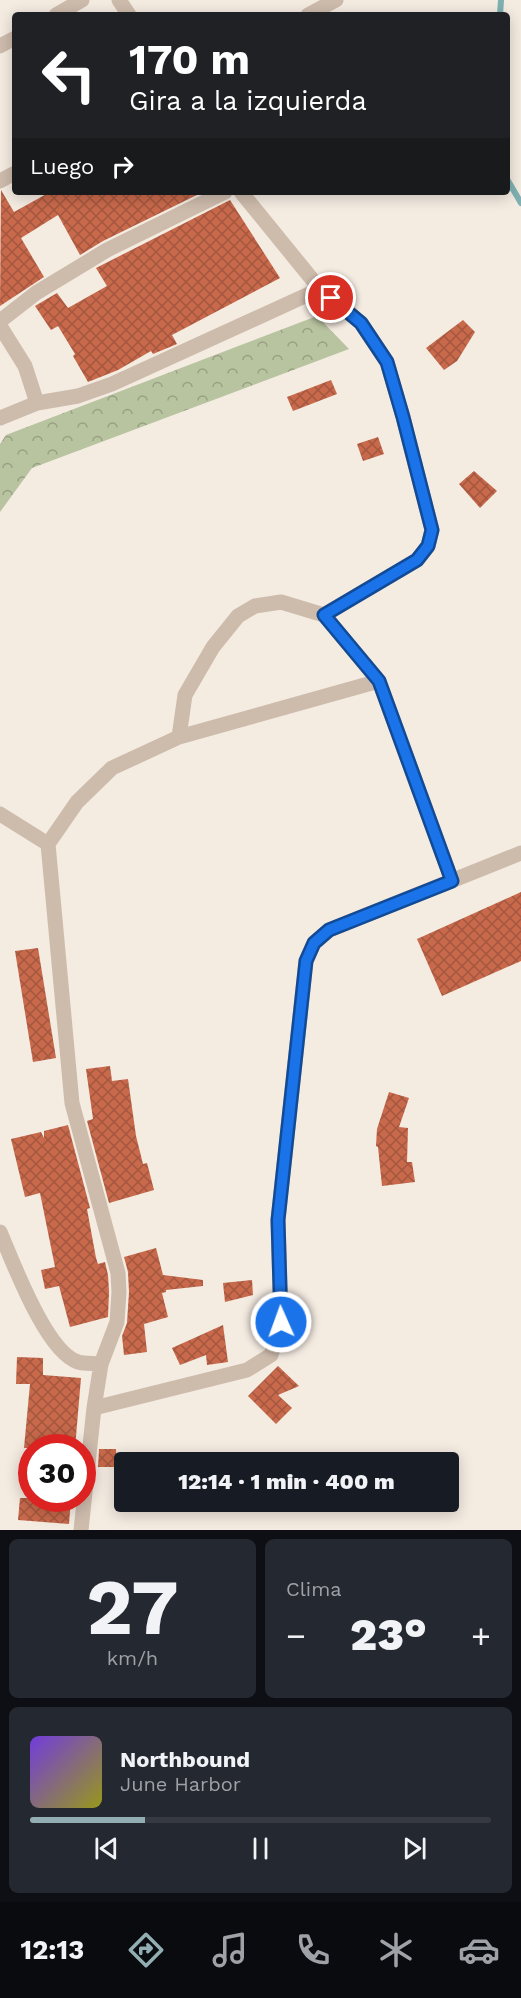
<!DOCTYPE html>
<html lang="es">
<head>
<meta charset="utf-8">
<style>
	:root { --surface:#171b24; --page:#242831; --text:#f1f3f6; --muted:#9ea1a6; --line:#363941; --accent:#92aeb2 }
	body { margin:0; font-family:"Work Sans",sans-serif; background:var(--page); color:var(--text); height:100vh; display:flex; flex-direction:column; font-size:22px; white-space:nowrap }
	* { box-sizing:border-box; margin:0 }
	p { font-size:20px; color:var(--muted) }
	.icon { flex:none; width:33px; height:33px; fill:none; stroke:currentColor; stroke-width:2; stroke-linecap:round; stroke-linejoin:round }
	.map { position:relative; height:1530px; overflow:hidden }
	.panel { display:flex; flex-direction:column; gap:9px; padding:9px; background:#0d0f14; flex:1 }
	.panel>* { flex:none }
	.banner { position:absolute; left:12px; top:12px; width:498px; height:183px; border-radius:6px; box-shadow:0 3px 15px #0003; background:#202124; color:#fff; overflow:hidden }
	.speed { position:absolute; left:18px; top:1434px; display:flex; gap:12px; font-size:30px; font-weight:700; text-align:center }
	.speed>* { display:grid; place-content:center; width:78px; height:78px; border-radius:50%; background:var(--surface); box-shadow:0 3px 15px #0003; line-height:1 }
	.speed .limit { border:9px solid #d22; background:#fff; color:#111 }
	.pin { position:absolute; display:grid; place-items:center; width:51px; height:51px; color:#fff; margin:-26px; border:3px solid #fff; border-radius:50%; box-shadow:0 2px 6px #0007 }
	.me { position:absolute; width:66px; margin:-33px; rotate:358deg; stroke-linejoin:round; filter:drop-shadow(0 0 4px #0008) }
	.turn { display:flex; align-items:center; gap:21px; height:126px; padding:0 18px; font-size:27px }
	.turn .icon { width:78px; height:78px; stroke-width:2.5 }
	.turn b { display:block; font-size:42px; line-height:51px }
	.then { display:flex; align-items:center; height:57px; padding:0 18px; background:#0003; gap:12px; font-size:22px }
	.big { font-size:45px; font-weight:800; line-height:1.1 }
	.panel .widget { flex:1; display:flex; flex-direction:column; justify-content:center; gap:9px; min-width:0; padding:0 21px; border-radius:9px; background:var(--page) }
	.panel .dial { align-items:center; gap:0 }
	.dial b { font-size:78px; line-height:1 }
	.song { display:flex; align-items:center; gap:18px }
	.cover { width:72px; height:72px; border-radius:9px; background:linear-gradient(135deg,hsl(260 70% 55%),hsl(60 70% 35%)) }
	.played { height:6px; border-radius:3px; background:linear-gradient(90deg,var(--accent) 25%,var(--line) 25%) }
	.keys { display:flex; justify-content:space-around; direction:ltr }
	.heat { display:flex; justify-content:space-between; align-items:center; font-size:33px; direction:ltr }
	.panel .tiles { flex:1; display:grid; gap:9px; grid-template-columns:1fr 1fr }
	.widget:last-child { grid-column:span 2 }
	.trip { position:absolute; left:114px; top:1452px; width:345px; height:60px; border-radius:6px; background:var(--surface); box-shadow:0 3px 15px #0003; font-weight:800; line-height:60px; text-align:center }
	.dock { display:flex; height:96px; justify-content:space-around; align-items:center; background:#090b0e; color:var(--muted) }
	.dock .icon { width:42px; height:42px }
	.dock .selected { color:var(--accent) }
	.dock b { font-size:27px; color:var(--text) }
	.map>svg:first-child { display:block }
	.forest { fill:url(#forest-crowns) }
	.lines { fill:none; stroke-linecap:round; stroke-linejoin:round }
	.stream { stroke:#7fb0b2; stroke-width:6 }
	.building { fill:url(#building-cross-hatch) }
	.minor { stroke:#cdbbac; stroke-width:15 }
	.route-casing { stroke:#114b97; stroke-width:15 }
	.route { stroke:#1a73e8; stroke-width:10 }
</style>
</head>
<body>
<div class="map">
<svg width="521" height="1530" viewBox="0 0 521 1530">
	<defs>
		<pattern id="forest-crowns" width="20" height="18" patternUnits="userSpaceOnUse" patternTransform="scale(1.5)"><rect width="20" height="18" fill="#b8c4a0"/><path d="M2 6a3 3 0 1 1 6 0M12 15a3 3 0 1 1 6 0" fill="none" stroke="#97a083"/></pattern>
		<pattern id="building-cross-hatch" width="8" height="8" patternUnits="userSpaceOnUse" patternTransform="scale(1.5)"><rect width="8" height="8" fill="#c8694b"/><path d="M0 0l8 8M0 8l8-8" fill="none" stroke="#a4573f"/></pattern>
	</defs>
	<rect width="100%" height="100%" fill="#f4ebe1"/>
	<!-- forest -->
	<path class="forest" d="M 317,316 L 349,349 L 32,468 L 0,512 L 0,444 L 6,435 Z"/>
	<g class="lines">
		<!-- stream -->
		<path class="stream" d="M 500,15 L 501,0
			M 507,179 L 521,203"/>
	</g>
	<!-- building -->
	<path class="building" d="M 1,190 L 14,212 L 50,192 L 203,192 L 103,241 L 80,255 L 58,215 L 21,238 L 44,277 L 0,306 Z
		M 230,200 L 280,278 L 172,335 L 177,344 L 153,354 L 151,351 L 118,370 L 88,382 L 73,356 L 75,354 L 58,326 L 51,330 L 35,306 L 57,293 L 68,308 L 107,286 L 96,268 Z
		M 463,320 L 475,332 L 457,361 L 444,370 L 426,348 Z
		M 331,380 L 337,394 L 293,411 L 287,397 Z
		M 378,437 L 384,454 L 363,461 L 357,444 Z
		M 474,471 L 497,491 L 480,508 L 459,484 Z
		M 521,892 L 521,961 L 442,996 L 417,939 Z
		M 38,948 L 56,1058 L 33,1062 L 15,951 Z
		M 110,1066 L 112,1081 L 128,1079 L 136,1136 L 143,1164 L 147,1163 L 154,1190 L 109,1203 L 87,1121 L 93,1119 L 86,1069 Z
		M 389,1092 L 409,1098 L 399,1127 L 408,1128 L 407,1162 L 412,1162 L 415,1182 L 382,1186 L 378,1147 L 376,1146 L 377,1129 Z
		M 68,1125 L 90,1208 L 87,1209 L 96,1258 L 98,1264 L 105,1262 L 108,1275 L 109,1292 L 108,1317 L 70,1327 L 59,1286 L 45,1289 L 41,1270 L 55,1267 L 40,1193 L 25,1197 L 11,1139 L 41,1132 L 44,1138 L 44,1131 Z
		M 156,1248 L 163,1275 L 203,1280 L 203,1286 L 166,1290 L 166,1292 L 162,1293 L 168,1317 L 144,1324 L 147,1352 L 124,1355 L 122,1336 L 127,1323 L 129,1292 L 128,1272 L 124,1257 Z
		M 252,1280 L 253,1295 L 225,1302 L 223,1283 Z
		M 223,1325 L 228,1362 L 207,1365 L 206,1355 L 180,1365 L 172,1348 Z
		M 17,1357 L 43,1358 L 43,1375 L 81,1378 L 75,1448 L 24,1448 L 30,1384 L 16,1384 Z
		M 278,1366 L 299,1386 L 278,1395 L 292,1408 L 276,1424 L 248,1396 Z
		M 99,1449 L 116,1449 L 117,1467 L 98,1467 Z
		M 20,1498 L 71,1498 L 69,1524 L 18,1520 Z"/>
	<g class="lines">
		<!-- minor -->
		<path class="minor" d="M 119,0 L 129,15
			M 56,15 L 82,0
			M 308,15 L 336,0
			M 0,46 L 15,38
			M 0,181 L 15,173
			M 241,192 L 320,289 L 361,323 L 387,362 L 403,417 L 432,530 L 428,546 L 417,560 L 324,615
			M 0,321 L 36,293 L 107,250 L 225,192
			M 0,326 L 25,366 L 37,403
			M 0,418 L 37,403 L 78,396 L 112,384 L 320,289
			M 179,737 L 185,695 L 213,647 L 238,616 L 255,606 L 281,602 L 324,615 L 379,681 L 452,881
			M 0,814 L 48,844
			M 0,1232 C 13,1262 46,1352 78,1362 C 85,1364 94,1363 101,1364
			M 94,1408 L 247,1370 L 271,1355 L 281,1322 L 278,1220 L 306,961 L 314,943 L 329,930 L 521,853
			M 81,1530 L 94,1408 L 101,1364 L 117,1322 L 119,1292 L 118,1273 L 72,1103 L 48,844 L 77,802 L 112,768 L 179,737 L 379,681"/>
	</g>
	<g class="lines">
		<!-- route casing -->
		<g class="route-casing">
			<path id="route" d="M 281,1322 L 278,1220 L 306,961 L 314,943 L 329,930 L 452,881 L 379,681 L 324,615 L 417,560 L 428,546 L 432,530 L 403,417 L 387,362 L 361,323 L 331,298"/>
		</g>
		<!-- route -->
		<use href="#route" class="route"/>
	</g>
</svg>
<div class="speed"><div class="limit">30</div></div>
<div class="pin" style="left:331px;top:298px;background:#d93025"><svg class="icon" aria-label="arrive" viewBox="0 0 24 24"><path d="M6 21V4h12l-3 4 3 4H6"/></svg></div>
<svg class="me" style="left:281px;top:1322px" viewBox="-20 -20 40 40"><circle r="17" fill="#1a73e8" stroke="#fff" stroke-width="3"/><path d="M0-11L8 9 0 5-8 9z" fill="#fff"/></svg>
<div class="trip">12:14 · 1 min · 400 m</div>
<div class="banner">
<div class="turn"><svg class="icon" aria-label="left" viewBox="0 0 24 24"><path d="M17 20v-9H6M10 6l-5 5 5 5"/></svg><div><b>170 m</b>Gira a la izquierda</div></div>
<div class="then">Luego<svg class="icon" aria-label="right" viewBox="0 0 24 24"><path d="M7 20v-9h11M14 6l5 5-5 5"/></svg></div>
</div>
</div>
<section class="panel">
<div class="tiles">
<div class="widget dial"><b>27</b><p>km/h</p></div>
<div class="widget"><p>Clima</p>
<div class="heat"><a>−</a><b class="big">23°</b><a>+</a></div>
</div>
<div class="widget">
<div class="song"><i class="cover"></i><div><b>Northbound</b><p>June Harbor</p></div></div>
<div class="played"></div>
<div class="keys"><svg class="icon" aria-label="previous" viewBox="0 0 24 24"><path d="M18 5L8 12l10 7zM5 5v14"/></svg><svg class="icon" aria-label="pause" viewBox="0 0 24 24"><path d="M8 5v14M16 5v14"/></svg><svg class="icon" aria-label="next" viewBox="0 0 24 24"><path d="M6 5l10 7-10 7zM19 5v14"/></svg></div>
</div>
</div>
</section>
<nav class="dock">
<b>12:13</b>
<svg class="icon selected" aria-label="directions" viewBox="0 0 24 24"><path d="M12 3l9 9-9 9-9-9zM9 14v-3h6M13 9l2 2-2 2"/></svg>
<svg class="icon" aria-label="music" viewBox="0 0 24 24"><path d="M9 18V5l10-2v13"/><circle cx="6" cy="18" r="3"/><circle cx="16" cy="16" r="3"/></svg>
<svg class="icon" aria-label="phone" viewBox="0 0 24 24"><path d="M5 4h4l2 5-3 2q2 4 5 5l2-3 5 2v4C11 20 4 13 5 4z"/></svg>
<svg class="icon" aria-label="climate" viewBox="0 0 24 24"><path d="M12 3v18M4 7l16 10M4 17L20 7"/></svg>
<svg class="icon" aria-label="car" viewBox="0 0 24 24"><path d="M5 17H2v-5l4-1 3-4h7l3 4 3 1v5h-3M9 17h6M6 11h13"/><circle cx="7" cy="17" r="2"/><circle cx="17" cy="17" r="2"/></svg>
</nav>
</body>
</html>
